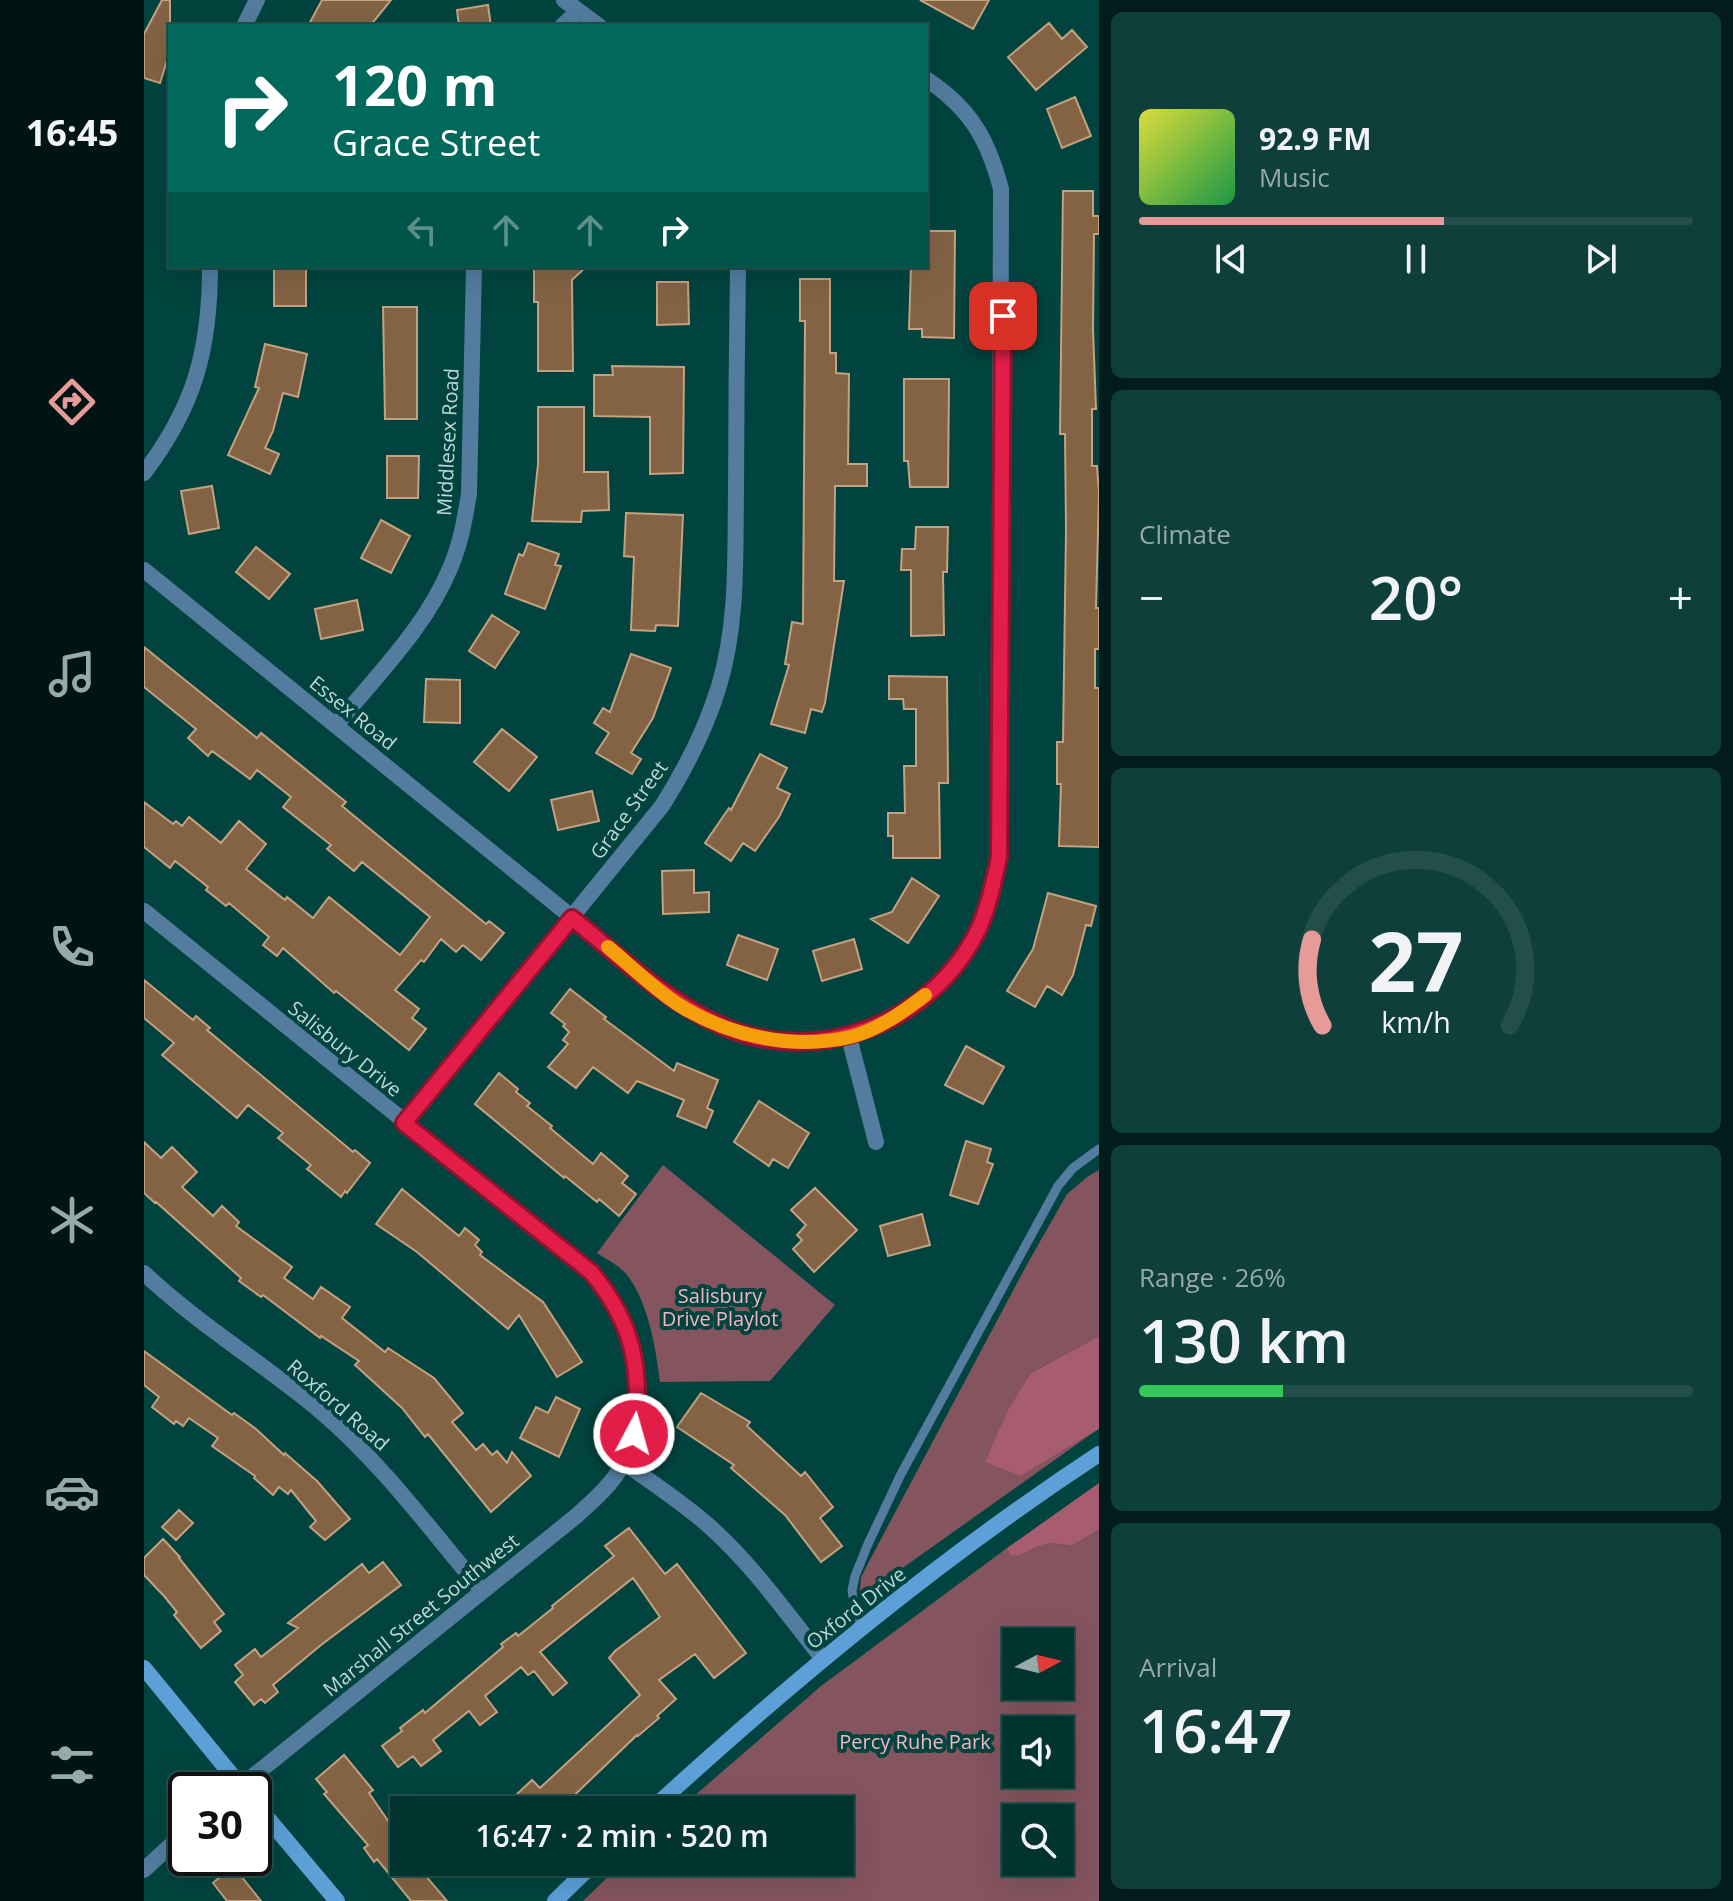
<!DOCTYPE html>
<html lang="en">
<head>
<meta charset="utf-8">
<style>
	:root { --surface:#01332f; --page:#0f3f3b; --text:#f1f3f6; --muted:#96aaaa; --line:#234e4b; --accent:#e69b98 }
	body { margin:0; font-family:"Open Sans",sans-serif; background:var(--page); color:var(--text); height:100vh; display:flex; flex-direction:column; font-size:30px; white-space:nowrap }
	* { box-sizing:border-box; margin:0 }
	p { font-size:26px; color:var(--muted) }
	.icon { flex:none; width:44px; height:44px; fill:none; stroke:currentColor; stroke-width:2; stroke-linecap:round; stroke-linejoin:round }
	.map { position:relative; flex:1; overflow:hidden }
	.sheet { display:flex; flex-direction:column; gap:12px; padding:12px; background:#011c1a; width:634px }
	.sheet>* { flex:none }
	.guide { position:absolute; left:24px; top:24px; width:760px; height:244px; border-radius:0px; box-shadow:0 8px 32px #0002,0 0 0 2px var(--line); background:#00695c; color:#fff; overflow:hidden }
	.needle { width:52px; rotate:83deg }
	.controls { position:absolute; left:858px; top:1628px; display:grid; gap:16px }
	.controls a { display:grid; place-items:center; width:72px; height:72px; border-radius:0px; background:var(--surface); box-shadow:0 8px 32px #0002,0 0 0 2px var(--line); font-size:40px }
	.speed { position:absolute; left:24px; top:1772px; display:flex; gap:16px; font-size:40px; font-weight:700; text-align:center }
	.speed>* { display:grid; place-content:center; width:104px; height:104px; border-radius:50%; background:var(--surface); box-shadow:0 8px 32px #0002,0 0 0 2px var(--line); line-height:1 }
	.speed .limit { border:4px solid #111; border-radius:12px; background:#fff; color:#111 }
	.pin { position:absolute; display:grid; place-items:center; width:68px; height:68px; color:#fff; margin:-34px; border-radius:16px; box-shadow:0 4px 12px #0006 }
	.me { position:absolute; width:88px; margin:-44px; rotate:6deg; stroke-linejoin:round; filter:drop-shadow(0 0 6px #0008) }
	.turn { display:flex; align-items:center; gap:28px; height:168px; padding:0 32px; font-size:36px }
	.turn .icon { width:104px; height:104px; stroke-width:2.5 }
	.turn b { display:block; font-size:56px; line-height:68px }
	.lanes { display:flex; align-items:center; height:76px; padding:0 32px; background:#0003; justify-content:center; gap:40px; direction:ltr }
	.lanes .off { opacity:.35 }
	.big { font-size:60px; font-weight:600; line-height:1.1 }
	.sheet .tile { flex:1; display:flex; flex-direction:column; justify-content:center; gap:12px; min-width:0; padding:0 28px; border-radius:12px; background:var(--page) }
	.sheet .dial { align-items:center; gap:0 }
	.dial svg { height:208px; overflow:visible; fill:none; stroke:var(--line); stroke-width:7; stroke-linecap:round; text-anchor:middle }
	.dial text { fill:var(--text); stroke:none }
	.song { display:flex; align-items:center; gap:24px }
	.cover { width:96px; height:96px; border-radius:12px; background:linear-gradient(135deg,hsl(60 70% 55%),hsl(140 70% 35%)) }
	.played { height:8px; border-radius:4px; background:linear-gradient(90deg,var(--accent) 55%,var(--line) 55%) }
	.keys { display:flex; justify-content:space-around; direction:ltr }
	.heat { display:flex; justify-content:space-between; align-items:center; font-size:44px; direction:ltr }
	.charge { height:12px; border-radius:6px; background:linear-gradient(90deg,#34c759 26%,var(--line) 0) }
	.trip { position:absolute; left:246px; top:1796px; width:464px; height:80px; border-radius:0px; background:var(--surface); box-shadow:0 8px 32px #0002,0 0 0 2px var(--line); font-weight:600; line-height:80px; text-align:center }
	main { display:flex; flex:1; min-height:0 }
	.menu { display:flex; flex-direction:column; width:144px; justify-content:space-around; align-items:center; background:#001413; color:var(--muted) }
	.menu .icon { width:56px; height:56px }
	.menu .on { color:var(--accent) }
	.menu b { font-size:36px; color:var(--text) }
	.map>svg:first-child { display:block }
	.green { fill:#84545f; fill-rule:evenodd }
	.forest { fill:#a75d6f }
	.building { fill:#836344; stroke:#c4a180; stroke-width:2 }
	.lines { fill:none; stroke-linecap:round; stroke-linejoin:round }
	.lane { stroke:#537c9f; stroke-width:9 }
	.street { stroke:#537c9f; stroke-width:16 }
	.secondary { stroke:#5ca0d7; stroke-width:16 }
	.route-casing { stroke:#92132f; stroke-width:20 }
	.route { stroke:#e11d48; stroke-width:14 }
	.slow { stroke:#f59e0b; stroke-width:14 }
	.labels { text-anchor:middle; stroke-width:8; stroke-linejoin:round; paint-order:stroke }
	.street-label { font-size:20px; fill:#bcd9d4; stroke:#01443f }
	.park-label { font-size:20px; fill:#f5b4c2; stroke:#01443f }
</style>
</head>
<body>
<main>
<nav class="menu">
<b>16:45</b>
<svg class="icon on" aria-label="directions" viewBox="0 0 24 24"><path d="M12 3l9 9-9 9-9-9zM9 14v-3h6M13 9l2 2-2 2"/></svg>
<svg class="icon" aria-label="music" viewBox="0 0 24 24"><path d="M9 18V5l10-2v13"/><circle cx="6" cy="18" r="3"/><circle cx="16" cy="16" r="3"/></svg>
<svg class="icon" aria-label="phone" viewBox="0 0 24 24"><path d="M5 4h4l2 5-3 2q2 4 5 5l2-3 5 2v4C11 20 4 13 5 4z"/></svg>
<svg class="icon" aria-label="climate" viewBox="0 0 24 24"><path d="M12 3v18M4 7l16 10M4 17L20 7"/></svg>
<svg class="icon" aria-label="car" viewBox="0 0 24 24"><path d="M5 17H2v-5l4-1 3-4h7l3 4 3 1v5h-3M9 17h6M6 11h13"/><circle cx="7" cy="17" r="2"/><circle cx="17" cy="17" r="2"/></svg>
<svg class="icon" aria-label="filters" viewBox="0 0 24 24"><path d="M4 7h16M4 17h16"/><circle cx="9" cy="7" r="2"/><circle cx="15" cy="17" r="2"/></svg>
</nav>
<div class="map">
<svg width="955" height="1901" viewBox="0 0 955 1901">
	<rect width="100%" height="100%" fill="#01443f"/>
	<!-- green -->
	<path class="green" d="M 519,1165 L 691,1305 L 626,1381 L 516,1382 C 512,1348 504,1302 483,1275 C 476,1266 462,1259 453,1253 Z
		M 955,1170 L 955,1336 L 887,1373 L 877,1476 L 950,1432 L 715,1599 L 717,1577 L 729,1554 L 881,1268 L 923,1194 L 943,1177 Z
		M 955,1530 L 955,1901 L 439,1901 L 479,1862 L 696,1862 L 696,1810 L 534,1810 L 677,1686 L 863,1548 L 866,1555 C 883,1556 885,1549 899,1544 C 908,1542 917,1544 927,1546 ZM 872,1642 L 916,1642 L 916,1686 L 872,1686 ZM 872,1730 L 916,1730 L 916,1774 L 872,1774 ZM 872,1818 L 916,1818 L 916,1862 L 872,1862 Z"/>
	<!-- forest -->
	<path class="forest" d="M 955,1336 L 955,1429 L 877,1476 L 841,1462 L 864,1410 L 887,1373 Z
		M 955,1483 L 955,1530 L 927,1546 C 917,1544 908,1542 898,1545 C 886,1548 880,1558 866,1555 L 863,1548 Z"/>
	<!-- building -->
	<path class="building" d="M 18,0 L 26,0 L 26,51 L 16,83 L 0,78 L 0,34 Z
		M 178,0 L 247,0 L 226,26 L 164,26 Z
		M 776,0 L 845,0 L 829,29 Z
		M 344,5 L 347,26 L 315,26 L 313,10 Z
		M 905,23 L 918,39 L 928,30 L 943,47 L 892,90 L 864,57 Z
		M 931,97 L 947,136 L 918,148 L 903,109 Z
		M 919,191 L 949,191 L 949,216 L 955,216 L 955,234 L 950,234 L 949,329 L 952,409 L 948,409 L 948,466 L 953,466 L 955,493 L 952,608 L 955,608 L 955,649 L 951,649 L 951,688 L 955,688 L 955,847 L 915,846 L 917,784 L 913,784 L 913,742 L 919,742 L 922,530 L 921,434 L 916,434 Z
		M 782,231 L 811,231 L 810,338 L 778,337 L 778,329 L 765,329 L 767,266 L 782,266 Z
		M 130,266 L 162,266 L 162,306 L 130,306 Z
		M 390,266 L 441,268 L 428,280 L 429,371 L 394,371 L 394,302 L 390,302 Z
		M 656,279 L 686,279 L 686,353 L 692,353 L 692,373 L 705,374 L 704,464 L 723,464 L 723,486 L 691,486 L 690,581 L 700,581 L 681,703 L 678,712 L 667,709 L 661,733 L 627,724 L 645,665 L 641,664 L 648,622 L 659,624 L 661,321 L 656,321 Z
		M 513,282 L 544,282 L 545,324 L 513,325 Z
		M 239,307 L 273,307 L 273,419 L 241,419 Z
		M 121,344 L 163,354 L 154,397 L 139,393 L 129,431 L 121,448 L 135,454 L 126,474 L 84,455 L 115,388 L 111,387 Z
		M 468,366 L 540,367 L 539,473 L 506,474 L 506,417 L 450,416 L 450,375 L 469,375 Z
		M 760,379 L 805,379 L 804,487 L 766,487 L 764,461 L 760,461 Z
		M 394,407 L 440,407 L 440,472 L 464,472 L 465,510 L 438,511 L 437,522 L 388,521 L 394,464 Z
		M 243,456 L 275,456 L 274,498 L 243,498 Z
		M 68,486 L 75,528 L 45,534 L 37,491 Z
		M 482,513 L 539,515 L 534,626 L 512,625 L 511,631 L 487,630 L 490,557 L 480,556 Z
		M 237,520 L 266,536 L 247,573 L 217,558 Z
		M 772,527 L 804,527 L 803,572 L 799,572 L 800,635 L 767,636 L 767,570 L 757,570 L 758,549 L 771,549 Z
		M 384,543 L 415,554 L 411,565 L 417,566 L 401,609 L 361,594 L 375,554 L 379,556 Z
		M 112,547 L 146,574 L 125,599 L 92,572 Z
		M 213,600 L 219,630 L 177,639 L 171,609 Z
		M 348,615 L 375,632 L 351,668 L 325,651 Z
		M 0,647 L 113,738 L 117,733 L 202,802 L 198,806 L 255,853 L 342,924 L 345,921 L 360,933 L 337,960 L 319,945 L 312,952 L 297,939 L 280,962 L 277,960 L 251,990 L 275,1009 L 268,1018 L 282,1029 L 265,1050 L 192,991 L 190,993 L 139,948 L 133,956 L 119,945 L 125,937 L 85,903 L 82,906 L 62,890 L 64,887 L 31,861 L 26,868 L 0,847 L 0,802 L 29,824 L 32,821 L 38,826 L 45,817 L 77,843 L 95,821 L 122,844 L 102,869 L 141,900 L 143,897 L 169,918 L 185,897 L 256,955 L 286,917 L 218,862 L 210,871 L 183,849 L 187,845 L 139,807 L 147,797 L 113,770 L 106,779 L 68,751 L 64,756 L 44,738 L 52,729 L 0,687 Z
		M 487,654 L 527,668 L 509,718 L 487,753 L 497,759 L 488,774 L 452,753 L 465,733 L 450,723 L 459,708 L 466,712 Z
		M 745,676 L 803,677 L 804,783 L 795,783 L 796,858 L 749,858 L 749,836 L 744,836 L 744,813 L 761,813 L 760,766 L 772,766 L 772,709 L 760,709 L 759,699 L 745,699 Z
		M 282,679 L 316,680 L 316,723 L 280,722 Z
		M 358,729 L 393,757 L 365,791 L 330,762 Z
		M 616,754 L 643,768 L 633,788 L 646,794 L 635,817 L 611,851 L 599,843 L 587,861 L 561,843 L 585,808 L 587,810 Z
		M 448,791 L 455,821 L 414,830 L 407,800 Z
		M 550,870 L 550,893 L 565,892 L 565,912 L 519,914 L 518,871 Z
		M 768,878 L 795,896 L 764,943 L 727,919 L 748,912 Z
		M 904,893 L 952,906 L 947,926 L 942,925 L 929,975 L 918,995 L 903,986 L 891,1007 L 863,991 L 889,949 Z
		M 594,935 L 634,949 L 623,980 L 583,965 Z
		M 710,939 L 718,969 L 678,981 L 669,951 Z
		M 0,980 L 49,1020 L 52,1016 L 66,1028 L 63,1030 L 209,1152 L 211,1150 L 226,1163 L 203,1193 L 201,1191 L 197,1197 L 163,1169 L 167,1165 L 134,1138 L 139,1133 L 104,1105 L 93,1118 L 18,1055 L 30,1043 L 0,1018 Z
		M 426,989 L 462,1017 L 460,1019 L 530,1071 L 533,1063 L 574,1080 L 563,1108 L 569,1111 L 562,1128 L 533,1116 L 540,1100 L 493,1081 L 484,1093 L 449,1067 L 432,1088 L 404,1067 L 424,1044 L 419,1040 L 425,1032 L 419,1026 L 421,1024 L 407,1013 Z
		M 822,1046 L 860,1067 L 839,1104 L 801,1085 Z
		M 355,1073 L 374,1089 L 372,1092 L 386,1103 L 383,1106 L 408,1126 L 406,1128 L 449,1164 L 457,1153 L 484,1176 L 478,1183 L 492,1194 L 475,1216 L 455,1199 L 453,1202 L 421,1176 L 420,1178 L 331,1104 Z
		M 615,1101 L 665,1133 L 644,1168 L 629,1159 L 625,1166 L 590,1142 Z
		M 822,1141 L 847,1149 L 843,1162 L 849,1164 L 834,1204 L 806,1195 Z
		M 0,1142 L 17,1158 L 28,1147 L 53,1172 L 38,1187 L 69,1216 L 78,1206 L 95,1222 L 92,1226 L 148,1267 L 140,1278 L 169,1299 L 177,1287 L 206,1307 L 198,1318 L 241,1352 L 244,1348 L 290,1378 L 319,1413 L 308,1422 L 332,1450 L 339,1444 L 348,1455 L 353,1451 L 363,1463 L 368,1452 L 387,1476 L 347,1512 L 284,1434 L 281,1437 L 258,1408 L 211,1365 L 215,1361 L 177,1336 L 176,1338 L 119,1295 L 117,1297 L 95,1281 L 97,1278 L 12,1202 L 11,1203 L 0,1193 Z
		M 671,1188 L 713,1230 L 670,1272 L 649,1249 L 658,1240 L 653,1235 L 662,1225 L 647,1210 Z
		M 258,1189 L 315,1236 L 321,1228 L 335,1240 L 331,1245 L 338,1252 L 336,1255 L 399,1302 L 438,1362 L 413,1377 L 375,1315 L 364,1329 L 273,1252 L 232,1224 Z
		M 778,1214 L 786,1245 L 744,1256 L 736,1226 Z
		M 0,1351 L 88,1415 L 90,1413 L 112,1429 L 140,1455 L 141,1453 L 173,1481 L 206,1519 L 181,1540 L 166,1527 L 172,1521 L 147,1490 L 144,1494 L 135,1487 L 129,1495 L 110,1478 L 111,1476 L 68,1446 L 74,1438 L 45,1418 L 39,1426 L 32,1421 L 30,1424 L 8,1407 L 15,1397 L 0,1385 Z
		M 557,1393 L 606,1422 L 603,1426 L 657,1476 L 661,1472 L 689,1507 L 676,1518 L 698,1546 L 677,1562 L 641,1515 L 587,1468 L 590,1465 L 533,1427 Z
		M 412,1397 L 436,1409 L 415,1457 L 376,1438 L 392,1407 L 404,1413 Z
		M 35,1510 L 49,1523 L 32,1540 L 18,1527 Z
		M 485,1528 L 521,1574 L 533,1564 L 602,1653 L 570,1678 L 551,1654 L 515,1680 L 532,1699 L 513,1716 L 515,1718 L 494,1736 L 493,1735 L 415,1810 L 387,1810 L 372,1795 L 388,1780 L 396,1788 L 496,1695 L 465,1658 L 471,1651 L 516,1617 L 489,1578 L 396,1652 L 423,1683 L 409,1695 L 390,1671 L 384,1675 L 377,1667 L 341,1696 L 353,1712 L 336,1725 L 325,1711 L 289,1740 L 297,1751 L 277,1766 L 269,1756 L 254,1767 L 238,1746 L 258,1731 L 256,1728 L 279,1710 L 281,1713 L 359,1647 L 357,1644 L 372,1633 L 374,1636 L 409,1608 L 408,1606 L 470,1556 L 461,1546 Z
		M 19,1539 L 36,1557 L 35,1558 L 80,1614 L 70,1622 L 77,1631 L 57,1648 L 30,1615 L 33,1612 L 20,1596 L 0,1575 L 0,1558 Z
		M 239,1562 L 257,1585 L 177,1645 L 129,1685 L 134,1692 L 121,1703 L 117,1699 L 110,1705 L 91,1682 L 99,1675 L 91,1665 L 111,1649 L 117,1657 L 154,1628 L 144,1623 L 218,1564 L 225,1573 Z
		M 200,1755 L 229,1790 L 225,1793 L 260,1844 L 260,1862 L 270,1862 L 303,1901 L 267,1901 L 233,1859 L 230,1862 L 220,1848 L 224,1845 L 180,1794 L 183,1792 L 172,1779 Z
		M 89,1866 L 117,1901 L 83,1901 L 69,1883 Z"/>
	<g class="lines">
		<!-- lane -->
		<path class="lane" d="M 715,1630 L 708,1591 L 711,1576 L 724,1544 L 757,1474 L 914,1186 L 929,1168 L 955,1149"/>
		<!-- street -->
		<path class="street" d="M 420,0 L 455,26
			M 100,26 L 113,0
			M 418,26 L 434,11
			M 0,473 C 51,406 66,349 66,266
			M 0,570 L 536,1005 C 560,1017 583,1030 609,1036 C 701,1057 793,1014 835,928 C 845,905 850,882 855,857 L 857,189 C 844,139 826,108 782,79
			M 192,725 C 233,675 283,626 307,566 C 317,542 321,518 325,494 L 330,266
			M 0,911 L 447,1272 C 489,1323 512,1400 480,1462 C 469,1484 448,1502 431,1517 L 92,1790
			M 705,1037 L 732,1142
			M 260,1123 L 518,806 C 542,768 562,729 575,686 C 594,623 591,556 592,492 C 592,417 593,341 594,266
			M 0,1273 C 54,1324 117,1362 174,1409 C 237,1462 286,1529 338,1591
			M 480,1463 C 509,1483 539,1503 565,1526 C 609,1565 643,1614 679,1659
			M 0,1870 L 42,1831"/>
		<!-- secondary -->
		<path class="secondary" d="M 0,1668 L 100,1790
			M 110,1802 L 193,1901
			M 507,1810 C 648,1681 795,1559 955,1454
			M 411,1901 L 451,1862"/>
	</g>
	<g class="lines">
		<!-- route casing -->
		<g class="route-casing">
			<path id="route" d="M 490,1434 C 499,1370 489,1322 447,1272 L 260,1123 L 428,918 C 475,956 520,1000 576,1025 C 673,1069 790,1023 835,928 C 845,905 850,882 855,857 L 859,316"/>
		</g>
		<!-- route -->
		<use href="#route" class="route"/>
		<!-- slow -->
		<path class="slow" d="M 464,947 C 487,966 510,989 535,1005 C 584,1036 650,1050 706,1037 C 734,1030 759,1012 781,995"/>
	</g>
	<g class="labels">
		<!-- street labels -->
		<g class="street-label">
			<text transform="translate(304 442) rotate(-87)" y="7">Middlesex Road</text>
			<text transform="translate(209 713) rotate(39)" y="7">Essex Road</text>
			<text transform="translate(485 810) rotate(-54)" y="7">Grace Street</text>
			<text transform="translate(201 1049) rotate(39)" y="7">Salisbury Drive</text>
			<text transform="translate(194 1405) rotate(41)" y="7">Roxford Road</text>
			<text transform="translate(712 1608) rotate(-38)" y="7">Oxford Drive</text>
			<text transform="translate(277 1615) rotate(-39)" y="7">Marshall Street Southwest</text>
		</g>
		<!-- park labels -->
		<g class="park-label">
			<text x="576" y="1303">Salisbury<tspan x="576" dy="23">Drive Playlot</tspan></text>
			<text x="771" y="1749">Percy Ruhe Park</text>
		</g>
	</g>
</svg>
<div class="controls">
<a><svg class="needle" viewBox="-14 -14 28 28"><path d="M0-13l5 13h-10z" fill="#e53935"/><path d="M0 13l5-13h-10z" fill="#96aaaa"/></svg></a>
<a><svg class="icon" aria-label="sound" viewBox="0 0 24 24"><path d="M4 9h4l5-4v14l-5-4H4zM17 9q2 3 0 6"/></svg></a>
<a><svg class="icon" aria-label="search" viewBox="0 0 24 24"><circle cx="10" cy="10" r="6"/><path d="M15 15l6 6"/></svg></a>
</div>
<div class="speed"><div class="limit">30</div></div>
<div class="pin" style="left:859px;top:316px;background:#d93025"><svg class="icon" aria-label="arrive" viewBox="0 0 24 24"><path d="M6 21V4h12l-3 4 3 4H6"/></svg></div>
<svg class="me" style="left:490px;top:1434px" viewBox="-20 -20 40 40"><circle r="17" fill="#e11d48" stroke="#fff" stroke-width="3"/><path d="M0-11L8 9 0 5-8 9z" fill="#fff"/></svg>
<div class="trip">16:47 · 2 min · 520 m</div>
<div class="guide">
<div class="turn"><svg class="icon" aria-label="right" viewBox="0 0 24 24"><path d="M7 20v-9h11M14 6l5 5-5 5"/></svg><div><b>120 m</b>Grace Street</div></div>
<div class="lanes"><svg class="icon off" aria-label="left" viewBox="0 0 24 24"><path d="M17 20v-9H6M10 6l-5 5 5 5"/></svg><svg class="icon off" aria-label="ahead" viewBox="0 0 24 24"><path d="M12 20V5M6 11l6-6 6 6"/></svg><svg class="icon off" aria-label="ahead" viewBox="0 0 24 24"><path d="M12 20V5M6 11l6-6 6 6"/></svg><svg class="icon" aria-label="right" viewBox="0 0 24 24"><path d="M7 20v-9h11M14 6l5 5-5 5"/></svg></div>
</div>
</div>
<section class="sheet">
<div class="tile">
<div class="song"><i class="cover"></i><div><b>92.9 FM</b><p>Music</p></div></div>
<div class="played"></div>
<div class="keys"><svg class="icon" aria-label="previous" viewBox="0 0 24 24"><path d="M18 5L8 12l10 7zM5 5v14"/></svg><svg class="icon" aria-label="pause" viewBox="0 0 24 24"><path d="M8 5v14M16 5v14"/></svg><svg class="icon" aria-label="next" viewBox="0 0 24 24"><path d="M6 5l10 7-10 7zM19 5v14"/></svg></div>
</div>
<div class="tile"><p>Climate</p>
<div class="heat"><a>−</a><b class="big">20°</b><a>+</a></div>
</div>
<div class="tile dial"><svg viewBox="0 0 100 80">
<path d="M14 69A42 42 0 1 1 86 69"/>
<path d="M14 69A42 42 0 0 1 10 36" stroke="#e69b98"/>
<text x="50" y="56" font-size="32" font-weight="700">27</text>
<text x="50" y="72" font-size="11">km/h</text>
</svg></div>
<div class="tile"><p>Range · 26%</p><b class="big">130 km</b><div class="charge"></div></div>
<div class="tile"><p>Arrival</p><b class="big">16:47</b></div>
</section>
</main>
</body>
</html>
